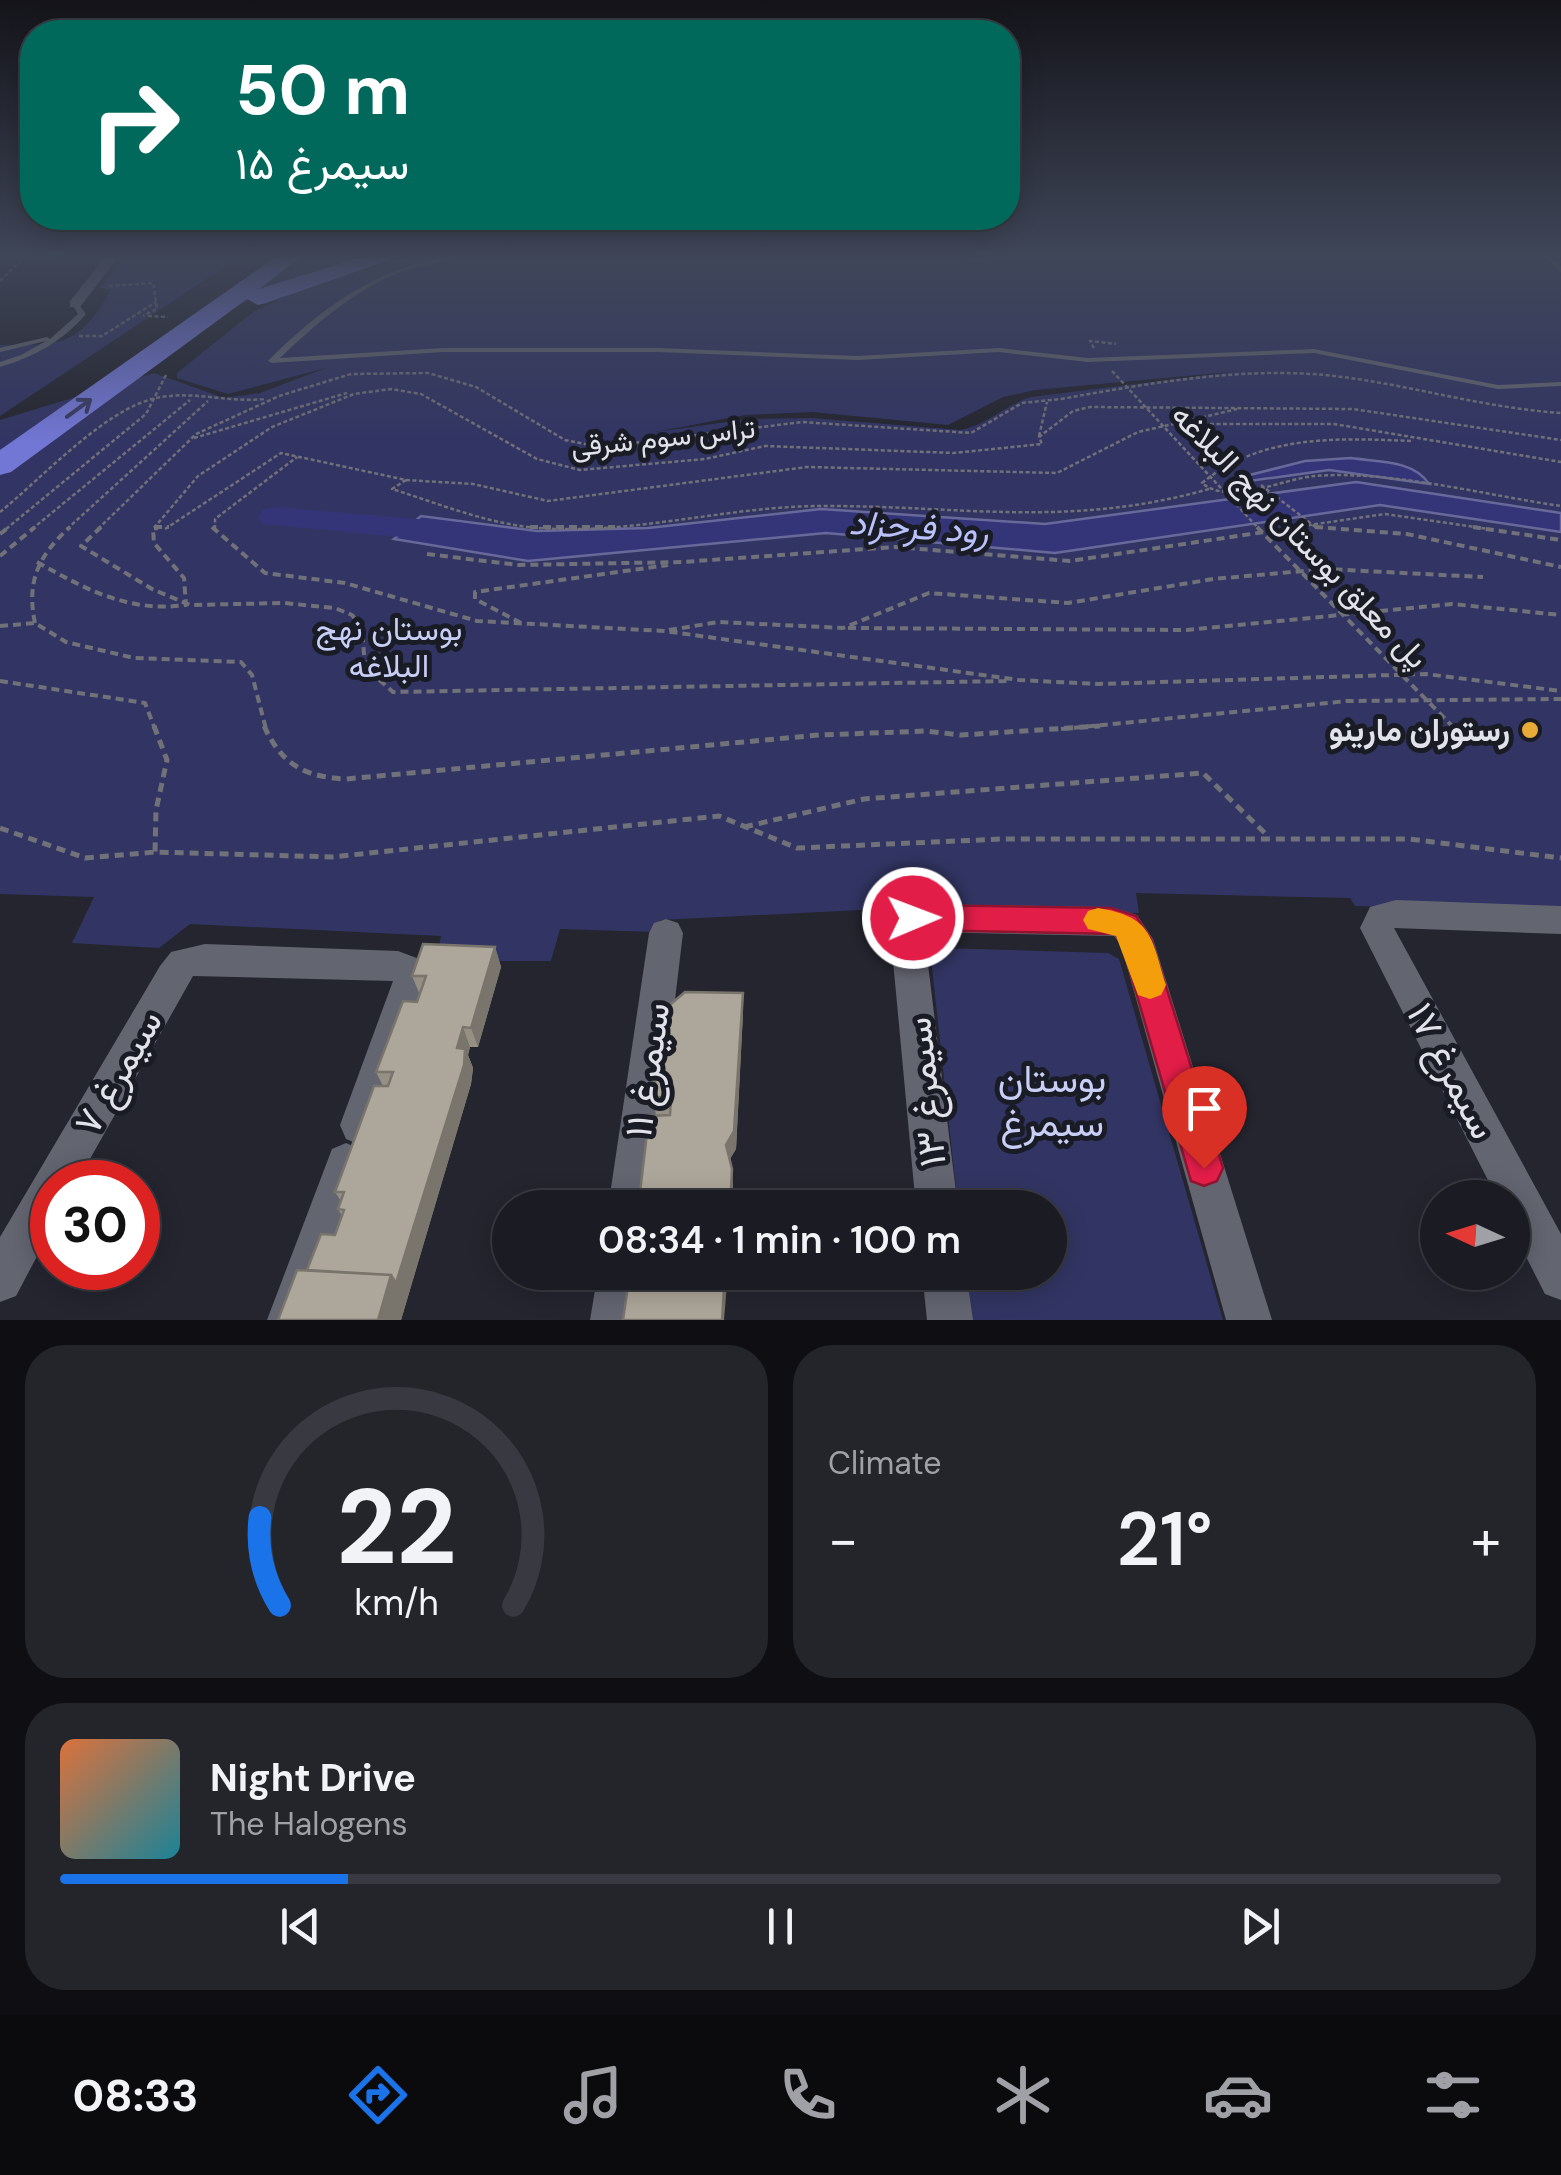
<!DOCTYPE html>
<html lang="en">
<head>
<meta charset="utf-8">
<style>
	:root { --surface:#1b1c23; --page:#24252b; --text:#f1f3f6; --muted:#a0a1a6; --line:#393a41; --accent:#1a73e8 }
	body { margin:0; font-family:"DM Sans",Vazirmatn,sans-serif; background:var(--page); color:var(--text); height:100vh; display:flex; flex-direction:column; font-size:38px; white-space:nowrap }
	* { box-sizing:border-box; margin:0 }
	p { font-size:32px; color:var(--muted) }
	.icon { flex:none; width:55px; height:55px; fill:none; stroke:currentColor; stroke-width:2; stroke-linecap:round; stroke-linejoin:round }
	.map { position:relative; height:1320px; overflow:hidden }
	.sheet { display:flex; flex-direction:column; gap:25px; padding:25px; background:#0f0f13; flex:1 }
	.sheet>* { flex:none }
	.banner { position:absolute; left:20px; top:20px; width:1000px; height:210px; border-radius:40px; box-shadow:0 5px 25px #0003,0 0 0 2px var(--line); background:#00695c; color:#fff; overflow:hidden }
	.needle { width:65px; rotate:274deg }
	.controls { position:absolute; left:1420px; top:1180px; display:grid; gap:20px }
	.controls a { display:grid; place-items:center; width:110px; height:110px; border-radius:50%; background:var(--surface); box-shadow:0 5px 25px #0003,0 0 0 2px var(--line); font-size:50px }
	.speed { position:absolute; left:30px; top:1160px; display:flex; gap:20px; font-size:50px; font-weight:700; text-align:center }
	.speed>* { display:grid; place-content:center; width:130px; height:130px; border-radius:50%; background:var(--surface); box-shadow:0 5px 25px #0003,0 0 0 2px var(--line); line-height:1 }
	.speed .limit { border:15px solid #d22; background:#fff; color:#111 }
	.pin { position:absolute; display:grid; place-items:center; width:85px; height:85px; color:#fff; margin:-102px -42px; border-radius:50% 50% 50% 0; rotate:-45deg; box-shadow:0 0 10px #0007 }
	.pin .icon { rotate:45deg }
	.me { position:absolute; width:110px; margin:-55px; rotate:89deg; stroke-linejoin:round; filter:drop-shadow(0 0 8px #0008) }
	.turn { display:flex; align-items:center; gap:35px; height:210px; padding:0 50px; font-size:45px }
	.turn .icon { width:130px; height:130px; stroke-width:2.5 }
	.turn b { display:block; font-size:70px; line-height:85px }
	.big { font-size:75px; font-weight:600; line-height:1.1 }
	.sheet .card { flex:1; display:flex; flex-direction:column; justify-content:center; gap:15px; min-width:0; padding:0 35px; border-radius:40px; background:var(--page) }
	.sheet .dial { align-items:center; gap:0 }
	.dial svg { height:260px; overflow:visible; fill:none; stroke:var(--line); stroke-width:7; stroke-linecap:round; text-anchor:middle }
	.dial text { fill:var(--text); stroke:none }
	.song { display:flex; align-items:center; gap:30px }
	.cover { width:120px; height:120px; border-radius:15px; background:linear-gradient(135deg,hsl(20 70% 55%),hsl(190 70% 35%)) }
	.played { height:10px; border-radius:5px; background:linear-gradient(90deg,var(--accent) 20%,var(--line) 20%) }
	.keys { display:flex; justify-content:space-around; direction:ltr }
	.heat { display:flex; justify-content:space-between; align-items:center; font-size:55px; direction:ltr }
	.sheet .tiles { flex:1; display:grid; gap:25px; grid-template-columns:1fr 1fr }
	.card:last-child { grid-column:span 2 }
	.trip { position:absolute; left:492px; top:1190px; width:575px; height:100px; border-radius:50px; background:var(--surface); box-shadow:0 5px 25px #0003,0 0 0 2px var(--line); font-weight:600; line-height:100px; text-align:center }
	.tab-bar { display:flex; height:160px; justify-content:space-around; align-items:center; background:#0b0b0e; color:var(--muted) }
	.tab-bar .icon { width:70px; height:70px }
	.tab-bar .current { color:var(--accent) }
	.tab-bar b { font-size:45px; color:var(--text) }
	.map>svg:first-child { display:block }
	.green { fill:#323563; fill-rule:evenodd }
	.water { fill:#343578; stroke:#68699a; stroke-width:2.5 }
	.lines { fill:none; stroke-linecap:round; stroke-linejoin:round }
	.river { fill:#343578; fill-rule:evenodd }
	.path-far2 { stroke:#707179; stroke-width:2.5; stroke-dasharray:4 2.5; stroke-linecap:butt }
	.path-far1 { stroke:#707179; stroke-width:4; stroke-dasharray:8 5; stroke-linecap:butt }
	.path { stroke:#707179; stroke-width:5; stroke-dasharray:9 6; stroke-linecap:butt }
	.service { fill:#636571; fill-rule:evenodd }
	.minor { fill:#636571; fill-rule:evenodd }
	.trunk { fill:#7276d4; fill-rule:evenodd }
	.wall { fill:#958f84 }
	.shaded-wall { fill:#79746c }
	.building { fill:#ada69a; stroke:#79746c; stroke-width:2.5 }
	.oneway { stroke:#393c62 }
	.route { fill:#e11d48; stroke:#92132f; stroke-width:2.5 }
	.slow { fill:#f59e0b }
	.poi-dot { fill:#e9ab37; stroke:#1a1c25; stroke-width:4 }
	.labels { text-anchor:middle; stroke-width:10; stroke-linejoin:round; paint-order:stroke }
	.far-street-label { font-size:28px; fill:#e2e3ea; stroke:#1a1c25 }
	.street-label { font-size:32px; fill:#e2e3ea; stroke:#1a1c25 }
	.park-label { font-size:32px; fill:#c8cef6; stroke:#1a1c25 }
	.poi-label { font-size:32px; font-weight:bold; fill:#e2e3ea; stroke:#1a1c25; text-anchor:end }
	.water-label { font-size:35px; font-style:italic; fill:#bac2fe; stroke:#1a1c25 }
	.near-street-label { font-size:38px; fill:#e2e3ea; stroke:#1a1c25 }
	.near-park-label { font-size:38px; fill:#c8cef6; stroke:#1a1c25 }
</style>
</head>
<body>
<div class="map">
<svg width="1561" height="1320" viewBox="0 0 1561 1320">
	<rect width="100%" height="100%" fill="#24252f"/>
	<!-- green -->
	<path class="green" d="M 125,256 L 241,256 L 0,416 L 0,345 C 62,345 78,347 111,290 L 100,288 Z
		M 302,256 L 384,256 L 250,299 L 228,311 Z
		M 409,256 L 1561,256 L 1561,912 L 1355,906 L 1350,898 L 1136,893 L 1139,913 L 899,908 L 660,920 L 655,932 L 560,929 L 551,961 L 436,961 L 441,936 L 190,924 L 159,948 L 72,943 L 94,897 L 0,894 L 0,420 L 154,373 L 224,398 L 260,393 L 326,368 L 228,394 L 177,378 L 177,373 L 253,312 L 301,289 ZM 1240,371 L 1031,397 C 1005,405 987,425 960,430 L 812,418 L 748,419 L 655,432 L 745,415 L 813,412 L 948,425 L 1003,397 L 1035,390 Z
		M 943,948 L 1108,953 L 1119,959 L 1223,1320 L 971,1320 L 965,1273 L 1050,1272 L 1050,1208 L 958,1207 L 931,958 Z"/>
	<!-- water -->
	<path class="water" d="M 1351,458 C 1378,462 1414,460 1429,484 L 1329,470 L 1242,482 L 1238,478 L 1305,461 Z
		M 1356,482 L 1561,513 L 1561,532 L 1380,505 L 1055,553 L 826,533 L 528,561 L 394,539 L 421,516 L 537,531 L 648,528 L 821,509 L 1045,524 Z"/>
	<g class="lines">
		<!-- river -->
		<path class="river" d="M 275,507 L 465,523 L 477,526 L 482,533 L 477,540 L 465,543 L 263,524 L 259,517 L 263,510 Z"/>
		<!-- path-far2 -->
		<path class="path-far2" d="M 0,281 L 25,256
			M 109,286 L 153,283 L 157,309 L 143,316
			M 148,316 L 168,317
			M 79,336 L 102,336 L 156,302
			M 1094,348 L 1090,341 L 1116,344
			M 1112,371 L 1259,529
			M 279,396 L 351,374 L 428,373 L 476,387 L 565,440 L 600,447 L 802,422 L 971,433 L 1022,403 L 1061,399
			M 1061,399 C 1150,383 1244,366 1335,376 C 1411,385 1484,408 1561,413
			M 1183,422 L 1237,409
			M 1039,436 L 1047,402
			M 194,438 L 347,393
			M 1411,441 C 1338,438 1262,434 1202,483 C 1229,506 1283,479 1314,476 C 1391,470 1484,495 1561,506
			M 406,480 L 392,489 C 440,504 488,524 538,528 C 632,535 724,507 818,506 C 958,505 1069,529 1209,489
			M 1261,485 L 1318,529
			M 0,512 C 41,479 105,409 156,398 C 192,390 229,403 265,399
			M 6,529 L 146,414 L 167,373
			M 32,529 L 190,400
			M 67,529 L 208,401
			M 98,529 L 196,434 L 277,397
			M 158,529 L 153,529 L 198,476 L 272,427 L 354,394 L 391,389 L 421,394 L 537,459 L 580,470 L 705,459 L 765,446 L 954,453 L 1042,444 L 1039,437 L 1073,411 L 1090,407 L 1353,409 L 1561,440
			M 165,529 L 281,453 L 406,480 L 473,484 L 548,501 L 807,467 L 1057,473 L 1138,432 L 1173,424 L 1334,424 L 1561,462
			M 215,529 L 215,519 L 297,457
			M 1282,529 L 1385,514 L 1489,529"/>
		<!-- path-far1 -->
		<path class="path-far1" d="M 101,527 L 81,546 L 152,589 L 190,605 L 284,603 L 335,608 L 352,615 L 362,628 L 365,667 L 393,692 L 1007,681
			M 154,527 L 169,527
			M 212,527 L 265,573 L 345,583 L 477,621 L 664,631 L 1019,680 L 1098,684 L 1426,674 L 1561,691
			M 530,527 L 615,527
			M 1257,527 L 1455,729
			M 1315,527 L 1407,534 L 1561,567
			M 1473,527 L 1561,540
			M 0,534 L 9,527
			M 427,554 L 518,565 L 682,562 L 895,547 L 1070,561 L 1298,527
			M 0,556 L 35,527
			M 37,562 C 85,589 129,613 186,605 L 184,578 L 154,543 L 153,529
			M 35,623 C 26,581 39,555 70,527
			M 521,623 L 475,599 L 475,592 L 668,565
			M 0,626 L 35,623 L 66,642 L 134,658 L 241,662 L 252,675 L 266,729
			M 848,628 L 1187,630 L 1452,604 L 1561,615
			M 669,630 L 719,622 L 843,628 L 929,593 L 1068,603 L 1213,579 L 1326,569 L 1483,577
			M 0,681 L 145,703 L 155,729
			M 1061,729 L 1347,701 L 1561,699"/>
		<!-- path -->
		<path class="path" d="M 154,726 L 167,760 L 156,810 L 155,852
			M 264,726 C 282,765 305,777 346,779 L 819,735 L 926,731 L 961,735 L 1100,726
			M 1452,726 L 1472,746
			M 744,827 L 864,799 L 1203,773 L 1269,837
			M 0,828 L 85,858 L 155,852 L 332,857 L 719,816 L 797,848 L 1002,839 L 1409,839 L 1561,858"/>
		<!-- service -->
		<path class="service" d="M 447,256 L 460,256 C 441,263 419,265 400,272 C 353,291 316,324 280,358 L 443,348 L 658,348 L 858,356 L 999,348 L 1088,358 L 1314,349 L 1498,385 L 1561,382 L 1561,386 L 1498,389 L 1314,353 L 1088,362 L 999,352 L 858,360 L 658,352 L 443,352 L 272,363 L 268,361 C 319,309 374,270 447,256 Z
			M 1544,256 L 1551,256 L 1561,267 L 1561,273 Z
			M 73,303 L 77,303 L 86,314 C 63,341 34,357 0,367 L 0,362 L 21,355 L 46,341 L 0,352 L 0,348 L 47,337 L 50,339 L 78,314 L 72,304 Z"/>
		<!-- minor -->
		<path class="minor" d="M 106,256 L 119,256 L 80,307 L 70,307 L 70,301 Z
			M 1396,900 L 1561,906 L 1561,934 L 1394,928 L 1561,1234 L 1561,1300 L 1545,1294 L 1512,1229 L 1512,1198 L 1497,1198 L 1360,928 L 1370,907 Z
			M 913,904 L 1111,907 L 1137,915 L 1153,939 L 1272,1320 L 1226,1320 L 1121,945 L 1114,936 L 924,932 L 958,1208 L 916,1208 L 890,928 L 901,908 Z
			M 666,919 L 678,923 L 683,933 L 650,1208 L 608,1208 L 649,933 L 654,923 Z
			M 205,944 L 398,951 L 422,960 L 428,985 L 374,1139 L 360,1145 L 346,1139 L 340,1125 L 393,981 L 193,976 L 77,1182 L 52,1182 L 52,1228 L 16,1296 L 0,1302 L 0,1237 L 160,966 L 171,952 Z
			M 346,1143 L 360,1149 L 366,1163 L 313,1320 L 267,1320 L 332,1149 Z
			M 598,1272 L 642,1272 L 636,1320 L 590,1320 Z
			M 922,1272 L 966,1272 L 973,1320 L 927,1320 Z"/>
		<!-- trunk -->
		<path class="trunk" d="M 277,256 L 302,256 L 259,289 L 365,256 L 401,256 L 266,303 L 258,305 L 247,299 L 11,472 L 0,475 L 0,450 Z"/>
	</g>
	<!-- wall -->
	<path class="wall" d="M 495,947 L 501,967 L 478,1047 L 470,1047 L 468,1055 L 473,1068 L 471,1084 L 401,1320 L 278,1320 L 307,1270 L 335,1235 L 342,1216 L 338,1209 L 341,1201 L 335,1192 L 383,1086 L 376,1072 L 420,995 L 412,976 Z
		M 743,993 L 743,1013 L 736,1149 L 730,1159 L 733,1188 L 732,1208 L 640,1208 L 639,1201 L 656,1116 L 653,1097 Z"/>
	<!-- shaded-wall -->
	<path class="shaded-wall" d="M 495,947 L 501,967 L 478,1047 L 471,1028 Z
		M 743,993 L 743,1013 L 736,1149 L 727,1163 L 726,1145 Z
		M 463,1027 L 470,1047 L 468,1055 L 473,1068 L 471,1084 L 401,1320 L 378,1320 Z
		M 732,1169 L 733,1188 L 732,1208 L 730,1208 Z
		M 725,1272 L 728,1272 L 724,1320 L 722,1320 Z"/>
	<!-- building -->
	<path class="building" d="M 423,944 L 495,947 L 471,1028 L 463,1027 L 457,1048 L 465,1049 L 464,1065 L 396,1283 L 391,1275 L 307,1270 L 321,1234 L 335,1235 L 344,1210 L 338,1209 L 344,1192 L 335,1192 L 374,1086 L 388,1086 L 393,1072 L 376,1072 L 403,1001 L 417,1002 L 426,976 L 412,976 Z
		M 685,992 L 743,993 L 734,1131 L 726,1145 L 732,1169 L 730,1208 L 656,1208 L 657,1202 L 639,1201 L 649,1116 L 670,1115 L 671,1097 L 653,1097 L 665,1009 Z
		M 297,1270 L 391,1275 L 378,1320 L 278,1320 Z
		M 630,1272 L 725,1272 L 722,1320 L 623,1320 Z"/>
	<!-- one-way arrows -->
	<defs><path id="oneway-shaft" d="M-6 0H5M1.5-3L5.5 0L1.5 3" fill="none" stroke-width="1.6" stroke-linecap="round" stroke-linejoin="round" transform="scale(2.5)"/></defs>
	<use class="oneway" href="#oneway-shaft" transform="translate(79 408) rotate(-36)"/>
	<!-- sky -->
	<linearGradient id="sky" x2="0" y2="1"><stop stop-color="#14141a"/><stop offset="0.58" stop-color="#3f4658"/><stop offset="1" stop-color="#3f4658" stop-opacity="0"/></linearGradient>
	<rect width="1561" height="441" fill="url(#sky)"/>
	<!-- route -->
	<path class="route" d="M 913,905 L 1111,908 L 1136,916 L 1151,939 L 1223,1168 L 1217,1181 L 1204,1186 L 1191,1181 L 1122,944 L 1115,934 L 913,930 L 902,926 L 898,918 L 902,909 Z"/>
	<!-- slow -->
	<path class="slow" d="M 1098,908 C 1153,917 1151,937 1166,985 L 1161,995 L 1150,999 L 1138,995 L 1116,936 L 1088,929 L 1083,920 L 1088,911 Z"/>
	<!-- markers -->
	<circle class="poi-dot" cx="1530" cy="730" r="10"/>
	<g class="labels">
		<!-- far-street labels -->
		<g class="far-street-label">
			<text transform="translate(663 437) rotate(-6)" y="10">تراس سوم شرقی</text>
		</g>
		<!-- street labels -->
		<g class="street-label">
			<text transform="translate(1300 536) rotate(46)" y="11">پل معلق بوستان نهج البلاغه</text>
		</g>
		<!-- park labels -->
		<g class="park-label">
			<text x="389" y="640">بوستان نهج<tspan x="389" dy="37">البلاغه</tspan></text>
		</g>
		<!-- poi labels -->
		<g class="poi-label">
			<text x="1510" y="741">رستوران مارینو</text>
		</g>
		<!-- water labels -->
		<g class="water-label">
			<text transform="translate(919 527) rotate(4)" y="12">رود فرحزاد</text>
		</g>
		<!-- near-street labels -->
		<g class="near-street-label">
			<text transform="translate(647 1070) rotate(-82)" y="13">سیمرغ ۱۱</text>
			<text transform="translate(1452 1071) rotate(62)" y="13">سیمرغ ۱۷</text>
			<text transform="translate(118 1072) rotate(-60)" y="13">سیمرغ ۷</text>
			<text transform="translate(925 1092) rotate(-96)" y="13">سیمرغ ۱۳</text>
		</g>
		<!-- near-park labels -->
		<g class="near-park-label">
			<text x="1052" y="1092">بوستان<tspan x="1052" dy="44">سیمرغ</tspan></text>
		</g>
	</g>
</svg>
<div class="controls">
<a><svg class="needle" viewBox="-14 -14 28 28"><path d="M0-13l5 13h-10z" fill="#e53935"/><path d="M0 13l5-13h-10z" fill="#a0a1a6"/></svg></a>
</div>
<div class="speed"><div class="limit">30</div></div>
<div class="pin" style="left:1204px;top:1168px;background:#d93025"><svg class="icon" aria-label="arrive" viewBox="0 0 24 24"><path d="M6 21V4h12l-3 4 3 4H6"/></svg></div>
<svg class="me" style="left:913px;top:918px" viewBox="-20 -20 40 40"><circle r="17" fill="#e11d48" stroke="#fff" stroke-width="3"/><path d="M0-11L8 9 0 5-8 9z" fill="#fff"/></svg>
<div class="trip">08:34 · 1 min · 100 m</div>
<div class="banner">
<div class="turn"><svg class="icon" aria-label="right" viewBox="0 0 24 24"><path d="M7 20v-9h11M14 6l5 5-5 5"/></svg><div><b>50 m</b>سیمرغ ۱۵</div></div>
</div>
</div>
<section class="sheet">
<div class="tiles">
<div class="card dial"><svg viewBox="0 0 100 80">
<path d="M14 69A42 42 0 1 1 86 69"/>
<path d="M14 69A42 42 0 0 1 8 42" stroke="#1a73e8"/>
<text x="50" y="56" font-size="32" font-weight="700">22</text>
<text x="50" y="72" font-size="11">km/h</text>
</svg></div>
<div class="card"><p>Climate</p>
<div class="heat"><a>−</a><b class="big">21°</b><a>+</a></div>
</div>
<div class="card">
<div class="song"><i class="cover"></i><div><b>Night Drive</b><p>The Halogens</p></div></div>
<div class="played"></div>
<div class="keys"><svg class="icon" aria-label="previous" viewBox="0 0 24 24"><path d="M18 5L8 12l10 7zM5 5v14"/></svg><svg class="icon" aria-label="pause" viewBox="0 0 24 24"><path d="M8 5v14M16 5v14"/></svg><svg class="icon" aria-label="next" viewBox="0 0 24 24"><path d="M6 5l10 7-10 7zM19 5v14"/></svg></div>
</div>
</div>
</section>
<nav class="tab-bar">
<b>08:33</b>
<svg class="icon current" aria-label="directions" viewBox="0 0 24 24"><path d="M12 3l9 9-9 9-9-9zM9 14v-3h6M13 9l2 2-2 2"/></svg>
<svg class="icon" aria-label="music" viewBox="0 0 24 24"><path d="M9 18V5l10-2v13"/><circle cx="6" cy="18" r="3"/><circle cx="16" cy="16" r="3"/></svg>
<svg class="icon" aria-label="phone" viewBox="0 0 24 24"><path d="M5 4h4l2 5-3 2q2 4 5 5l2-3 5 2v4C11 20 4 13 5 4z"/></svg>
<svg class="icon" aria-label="climate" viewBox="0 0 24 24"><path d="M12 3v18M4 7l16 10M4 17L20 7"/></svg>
<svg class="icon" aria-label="car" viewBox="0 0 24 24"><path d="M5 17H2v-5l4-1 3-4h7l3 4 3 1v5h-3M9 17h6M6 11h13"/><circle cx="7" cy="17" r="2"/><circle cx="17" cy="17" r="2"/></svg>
<svg class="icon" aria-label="filters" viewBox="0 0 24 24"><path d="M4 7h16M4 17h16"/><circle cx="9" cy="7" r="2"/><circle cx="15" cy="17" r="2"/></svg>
</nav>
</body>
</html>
